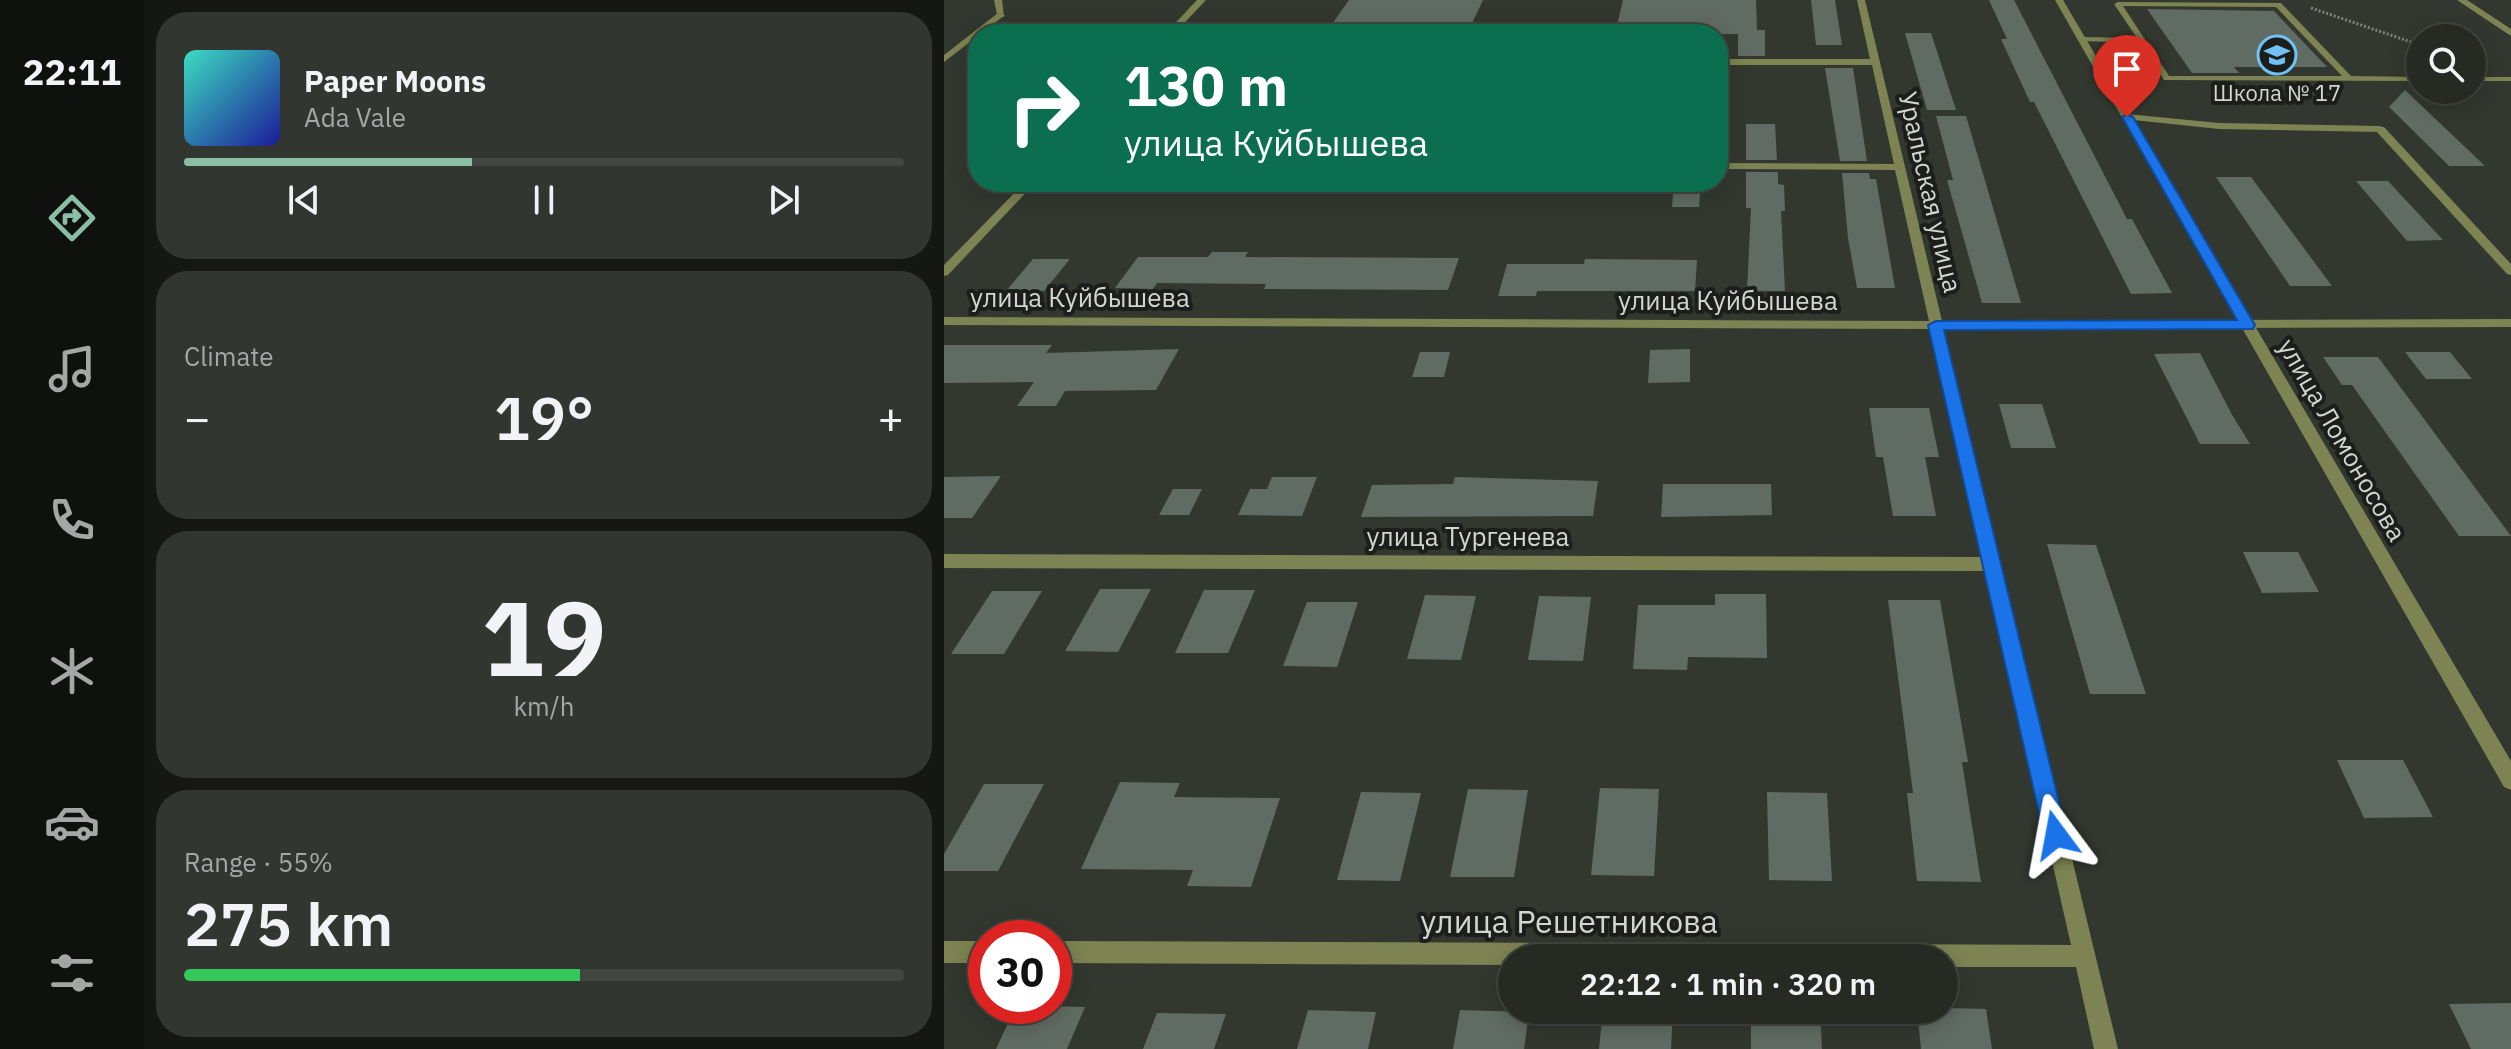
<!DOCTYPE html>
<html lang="en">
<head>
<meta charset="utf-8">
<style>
	:root { --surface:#262a23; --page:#323630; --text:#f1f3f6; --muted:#a4a7a6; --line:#424641; --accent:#8abfa5 }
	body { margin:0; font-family:"IBM Plex Sans",sans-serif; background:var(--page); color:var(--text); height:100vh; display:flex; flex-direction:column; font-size:30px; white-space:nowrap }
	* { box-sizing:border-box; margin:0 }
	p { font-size:26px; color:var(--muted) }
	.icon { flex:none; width:44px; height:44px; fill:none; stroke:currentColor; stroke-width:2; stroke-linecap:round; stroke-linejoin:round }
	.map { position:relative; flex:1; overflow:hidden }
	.panel { display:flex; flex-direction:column; gap:12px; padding:12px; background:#151713; width:800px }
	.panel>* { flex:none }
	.hud { position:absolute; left:24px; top:24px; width:760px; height:168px; border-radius:32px; box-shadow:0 4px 20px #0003,0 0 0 2px var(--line); background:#0b6e4f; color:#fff; overflow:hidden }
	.tools { position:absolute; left:1462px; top:24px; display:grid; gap:16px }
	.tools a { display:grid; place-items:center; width:80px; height:80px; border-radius:50%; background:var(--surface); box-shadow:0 4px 20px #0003,0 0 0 2px var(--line); font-size:40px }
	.speed { position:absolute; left:24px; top:920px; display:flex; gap:16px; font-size:40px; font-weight:700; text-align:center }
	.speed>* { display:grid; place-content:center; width:104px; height:104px; border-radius:50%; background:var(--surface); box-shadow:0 4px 20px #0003,0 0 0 2px var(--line); line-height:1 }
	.speed .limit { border:12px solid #d22; background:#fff; color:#111 }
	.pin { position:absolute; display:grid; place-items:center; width:68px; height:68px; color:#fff; margin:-82px -34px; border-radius:50% 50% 50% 0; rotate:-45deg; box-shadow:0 0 8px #0007 }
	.pin .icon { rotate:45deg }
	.me { position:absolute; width:88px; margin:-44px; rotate:347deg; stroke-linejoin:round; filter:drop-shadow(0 0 6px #0008) }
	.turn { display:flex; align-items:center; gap:28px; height:168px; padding:0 24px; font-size:36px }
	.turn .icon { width:104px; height:104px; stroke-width:2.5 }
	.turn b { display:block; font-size:56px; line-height:68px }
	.big { font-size:60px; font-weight:600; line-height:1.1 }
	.panel .widget { flex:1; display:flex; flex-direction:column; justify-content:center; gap:12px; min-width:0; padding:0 28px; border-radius:32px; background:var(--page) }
	.panel .dial { align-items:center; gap:0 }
	.dial b { font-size:104px; line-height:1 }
	.song { display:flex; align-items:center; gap:24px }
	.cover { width:96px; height:96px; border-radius:12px; background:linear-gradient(135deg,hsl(170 70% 55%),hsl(240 70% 35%)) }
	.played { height:8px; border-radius:4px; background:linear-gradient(90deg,var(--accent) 40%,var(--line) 40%) }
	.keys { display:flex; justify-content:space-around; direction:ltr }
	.heat { display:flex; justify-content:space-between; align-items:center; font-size:44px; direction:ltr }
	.charge { height:12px; border-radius:6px; background:linear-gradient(90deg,#34c759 55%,var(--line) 0) }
	.trip { position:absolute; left:554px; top:944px; width:460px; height:80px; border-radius:40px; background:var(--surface); box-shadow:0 4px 20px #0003,0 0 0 2px var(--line); font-weight:600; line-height:80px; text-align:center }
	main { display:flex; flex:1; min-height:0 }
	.menu { display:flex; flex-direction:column; width:144px; justify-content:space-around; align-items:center; background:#0f110e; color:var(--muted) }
	.menu .icon { width:56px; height:56px }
	.menu .selected { color:var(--accent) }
	.menu b { font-size:36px; color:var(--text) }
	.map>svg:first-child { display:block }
	.building { fill:#606b63 }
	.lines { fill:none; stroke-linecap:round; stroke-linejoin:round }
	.path { stroke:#7e837c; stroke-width:3; stroke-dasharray:2 2; stroke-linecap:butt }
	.service { fill:#7d8352; fill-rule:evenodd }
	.minor { fill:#7d8352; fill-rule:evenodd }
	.tertiary { fill:#7d8352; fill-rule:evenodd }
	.route { fill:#1a73e8; stroke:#114b97; stroke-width:2 }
	.labels { text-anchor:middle; stroke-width:8; stroke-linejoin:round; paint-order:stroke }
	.far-poi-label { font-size:22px; fill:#d2d6d0; stroke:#1b1e1a }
	.street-label { font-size:26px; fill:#d2d6d0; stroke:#1b1e1a }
	.near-street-label { font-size:32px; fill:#d2d6d0; stroke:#1b1e1a }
</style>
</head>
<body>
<main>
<nav class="menu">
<b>22:11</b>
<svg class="icon selected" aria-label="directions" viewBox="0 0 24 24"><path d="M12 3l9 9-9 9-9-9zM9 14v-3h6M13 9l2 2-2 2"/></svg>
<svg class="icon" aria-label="music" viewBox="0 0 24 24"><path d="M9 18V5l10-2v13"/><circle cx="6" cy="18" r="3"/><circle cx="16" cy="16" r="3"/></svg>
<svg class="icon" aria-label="phone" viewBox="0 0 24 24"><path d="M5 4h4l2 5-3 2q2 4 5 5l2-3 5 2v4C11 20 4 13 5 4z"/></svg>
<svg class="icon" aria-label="climate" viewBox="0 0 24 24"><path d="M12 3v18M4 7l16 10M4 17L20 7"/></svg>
<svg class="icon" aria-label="car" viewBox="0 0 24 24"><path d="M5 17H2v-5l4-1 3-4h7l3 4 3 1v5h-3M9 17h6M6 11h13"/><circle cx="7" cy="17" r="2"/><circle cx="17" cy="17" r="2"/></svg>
<svg class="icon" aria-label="filters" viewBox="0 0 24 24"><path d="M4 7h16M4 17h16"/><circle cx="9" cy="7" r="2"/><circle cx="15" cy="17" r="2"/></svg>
</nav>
<section class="panel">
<div class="widget">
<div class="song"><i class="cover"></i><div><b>Paper Moons</b><p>Ada Vale</p></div></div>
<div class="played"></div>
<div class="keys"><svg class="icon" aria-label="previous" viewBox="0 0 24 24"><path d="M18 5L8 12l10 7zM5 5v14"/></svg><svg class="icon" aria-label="pause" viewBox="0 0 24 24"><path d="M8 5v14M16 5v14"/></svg><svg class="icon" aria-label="next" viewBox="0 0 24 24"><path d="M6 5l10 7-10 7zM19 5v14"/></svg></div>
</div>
<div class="widget"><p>Climate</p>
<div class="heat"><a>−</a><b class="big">19°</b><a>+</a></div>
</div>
<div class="widget dial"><b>19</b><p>km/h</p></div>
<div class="widget"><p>Range · 55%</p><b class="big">275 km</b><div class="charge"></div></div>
</section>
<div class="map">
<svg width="1567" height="1049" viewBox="0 0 1567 1049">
	<rect width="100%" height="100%" fill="#32382f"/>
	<!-- building -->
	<path class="building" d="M 405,0 L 539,0 L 523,34 L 381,34 Z
		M 679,0 L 812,0 L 813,30 L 821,30 L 821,56 L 794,56 L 794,34 L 671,34 Z
		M 867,0 L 891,0 L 898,45 L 872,45 Z
		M 1045,0 L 1070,0 L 1183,219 L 1188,219 L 1228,293 L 1187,294 L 1090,102 L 1086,102 L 1057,39 L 1063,39 Z
		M 1203,9 L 1330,11 L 1383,67 L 1290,67 L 1295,73 L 1248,73 Z
		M 961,33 L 987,33 L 1012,110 L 983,110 Z
		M 881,68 L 909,68 L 923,161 L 896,161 Z
		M 1461,90 L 1541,166 L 1505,166 L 1445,107 Z
		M 992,116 L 1022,116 L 1077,303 L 1038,303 L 1003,180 L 1009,180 Z
		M 802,124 L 831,124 L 833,160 L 802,160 Z
		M 802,172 L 834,172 L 834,184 L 840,185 L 841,211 L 837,211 L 841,291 L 803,291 L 807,208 L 802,208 Z
		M 898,173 L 925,173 L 926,179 L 932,179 L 951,288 L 913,288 L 904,238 Z
		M 1272,177 L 1307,177 L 1388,286 L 1346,286 Z
		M 1412,181 L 1444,181 L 1499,240 L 1463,241 Z
		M 730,182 L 757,182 L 755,207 L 728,207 Z
		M 268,252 L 304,252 L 301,257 L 515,258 L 504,290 L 320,289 L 322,284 L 213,283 L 209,289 L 171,288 L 194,257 L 264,257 Z
		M 89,259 L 126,259 L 100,291 L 62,291 Z
		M 641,259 L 753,260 L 751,291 L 593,291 L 592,296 L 554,296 L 563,264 L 640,264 Z
		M 0,345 L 108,345 L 102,353 L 235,349 L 212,390 L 121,391 L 112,406 L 73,406 L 90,382 L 0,383 Z
		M 746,349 L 746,382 L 704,383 L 706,350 Z
		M 476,352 L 506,352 L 500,377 L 468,377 Z
		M 1461,352 L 1506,352 L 1528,379 L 1482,379 Z
		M 1256,353 L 1287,413 L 1306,444 L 1256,444 L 1210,354 Z
		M 1379,357 L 1434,357 L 1567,536 L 1515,536 L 1408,385 L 1398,385 Z
		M 1055,404 L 1098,404 L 1112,448 L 1067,448 Z
		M 925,408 L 985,408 L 995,457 L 981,457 L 992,516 L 949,516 L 939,457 L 932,457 Z
		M 57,476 L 28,518 L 0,518 L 0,477 Z
		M 328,477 L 373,477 L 358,516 L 294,515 L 306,489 L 323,489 Z
		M 511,477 L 654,481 L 649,516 L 417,517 L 428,485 L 509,484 Z
		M 719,484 L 827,484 L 828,515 L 717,517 Z
		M 229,489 L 258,489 L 245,515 L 215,515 Z
		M 1103,544 L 1152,545 L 1202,694 L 1146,694 Z
		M 1299,552 L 1354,552 L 1375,592 L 1318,593 Z
		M 156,589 L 207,589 L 174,652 L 121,651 Z
		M 260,590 L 311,590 L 284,653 L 231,653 Z
		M 48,591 L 98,591 L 60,654 L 7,654 Z
		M 771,594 L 822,594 L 823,658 L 744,657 L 743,670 L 689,669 L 694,605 L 771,605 Z
		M 481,595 L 532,596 L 517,660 L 463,659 Z
		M 595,596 L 647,597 L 639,661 L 584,660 Z
		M 944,600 L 996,600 L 1024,762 L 1018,762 L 1037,882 L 973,881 L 963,793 L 969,793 Z
		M 363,602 L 414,602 L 393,667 L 339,666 Z
		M 1393,760 L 1459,760 L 1489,817 L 1420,818 Z
		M 176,782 L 236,783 L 230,797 L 336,798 L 307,887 L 243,886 L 249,870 L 137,869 Z
		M 40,784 L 100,784 L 54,871 L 0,871 L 0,854 Z
		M 656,788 L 715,789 L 710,876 L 647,875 Z
		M 524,789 L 584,790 L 570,877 L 506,877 Z
		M 417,792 L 477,793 L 456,881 L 393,880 Z
		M 823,792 L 883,793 L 888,881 L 825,880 Z
		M 1567,1003 L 1567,1049 L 1527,1049 L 1505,1004 Z
		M 72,1006 L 98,1006 L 141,1007 L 123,1049 L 52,1049 Z
		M 1000,1008 L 1042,1009 L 1048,1049 L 977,1049 L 973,1010 Z
		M 364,1010 L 432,1012 L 424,1049 L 353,1049 Z
		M 516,1010 L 585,1012 L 580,1049 L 509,1049 Z
		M 659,1010 L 729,1010 L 727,1049 L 655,1049 Z
		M 807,1010 L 876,1012 L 878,1049 L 807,1049 Z
		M 213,1013 L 282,1014 L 270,1049 L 199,1049 Z"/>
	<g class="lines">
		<!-- path -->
		<path class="path" d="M 1367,8 L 1476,45"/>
		<!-- service -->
		<path class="service" d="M 50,0 L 58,0 L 60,17 L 53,15 Z
			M 1174,2 L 1337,3 L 1407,76 L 1476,77 L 1476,81 L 1220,80 L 1196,43 L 1138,41 L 1134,39 L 1138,37 L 1193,38 L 1170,4 ZM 1179,6 L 1332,7 L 1398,76 L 1225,76 Z
			M 1528,77 L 1567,77 L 1567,81 L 1528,81 Z
			M 1183,114 L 1275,123 L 1436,126 L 1440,129 L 1436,132 L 1275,129 L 1180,119 L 1179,117 Z"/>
		<!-- minor -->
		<path class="minor" d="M 253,0 L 262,0 L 230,34 L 221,34 Z
			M 913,0 L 921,0 L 998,321 L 1567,319 L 1567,327 L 1000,329 L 1174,1049 L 1150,1049 L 1132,967 L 1000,967 L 1000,958 L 568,958 L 568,965 L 110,963 L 110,941 L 1127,945 L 1042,571 L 0,568 L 0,554 L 1039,557 L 987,329 L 0,325 L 0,317 L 985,321 L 951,170 L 774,169 L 774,163 L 950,164 L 928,65 L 774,65 L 774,59 L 926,59 Z
			M 1513,0 L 1523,0 L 1567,29 L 1567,36 Z
			M 54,13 L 61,15 L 0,62 L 0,55 Z
			M 1432,127 L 1440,127 L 1567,264 L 1567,275 L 1563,274 L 1432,131 Z
			M 81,182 L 92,182 L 4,275 L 0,276 L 0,265 Z
			M 0,941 L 42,941 L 42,963 L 0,963 Z"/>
		<!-- tertiary -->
		<path class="tertiary" d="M 1111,0 L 1119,0 L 1567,761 L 1567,790 L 1560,787 Z"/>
	</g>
	<!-- route -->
	<path class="route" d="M 1183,114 L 1189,117 L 1311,325 L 1309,329 L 1000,330 L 1123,835 L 1120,843 L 1112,847 L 1103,843 L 1100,835 L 984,325 L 992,321 L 1293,320 L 1178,117 Z"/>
	<!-- icons -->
	<defs>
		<g id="school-ring" transform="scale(2)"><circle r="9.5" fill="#1b1e1a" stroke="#71c1f4" stroke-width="1.5"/><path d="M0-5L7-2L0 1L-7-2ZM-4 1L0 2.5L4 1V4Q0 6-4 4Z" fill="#71c1f4"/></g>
	</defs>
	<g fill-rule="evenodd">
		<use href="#school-ring" x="1333" y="55"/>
	</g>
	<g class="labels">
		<!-- far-poi labels -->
		<g class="far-poi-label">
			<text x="1333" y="101">Школа № 17</text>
		</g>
		<!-- street labels -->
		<g class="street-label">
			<text transform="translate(986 192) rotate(77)" y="9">Уральская улица</text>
			<text x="136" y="307">улица Куйбышева</text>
			<text x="784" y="310">улица Куйбышева</text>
			<text transform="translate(1398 440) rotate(60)" y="9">улица Ломоносова</text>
			<text x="524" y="546">улица Тургенева</text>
		</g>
		<!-- near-street labels -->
		<g class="near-street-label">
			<text x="625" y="933">улица Решетникова</text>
		</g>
	</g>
</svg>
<div class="tools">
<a><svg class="icon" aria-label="search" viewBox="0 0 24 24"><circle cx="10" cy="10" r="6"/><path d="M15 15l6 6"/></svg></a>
</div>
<div class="speed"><div class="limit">30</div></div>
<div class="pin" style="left:1183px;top:117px;background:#d93025"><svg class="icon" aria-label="arrive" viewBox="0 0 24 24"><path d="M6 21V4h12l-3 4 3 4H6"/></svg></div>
<svg class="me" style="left:1112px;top:835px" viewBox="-20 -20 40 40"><path d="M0-17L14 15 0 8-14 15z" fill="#1a73e8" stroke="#fff" stroke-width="4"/></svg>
<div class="trip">22:12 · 1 min · 320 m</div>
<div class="hud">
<div class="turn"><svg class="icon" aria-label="right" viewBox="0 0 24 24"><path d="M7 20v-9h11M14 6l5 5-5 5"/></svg><div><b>130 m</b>улица Куйбышева</div></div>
</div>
</div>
</main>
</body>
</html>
